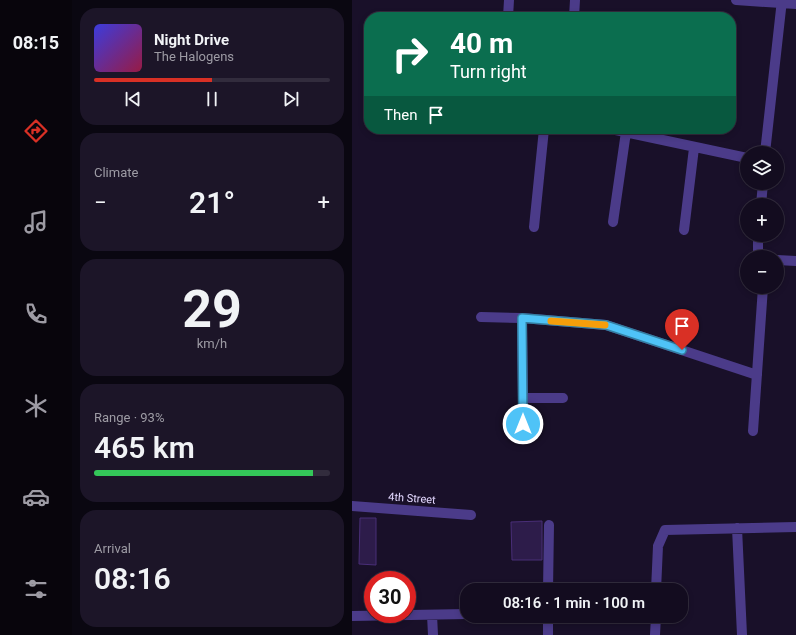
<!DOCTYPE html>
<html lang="en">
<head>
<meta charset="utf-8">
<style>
	:root { --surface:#130c1f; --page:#1c1528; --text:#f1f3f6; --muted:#9d9ba4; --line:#322c3d; --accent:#d93025 }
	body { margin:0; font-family:Roboto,sans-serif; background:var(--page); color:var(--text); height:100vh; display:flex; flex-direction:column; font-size:15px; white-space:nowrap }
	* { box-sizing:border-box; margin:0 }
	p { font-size:13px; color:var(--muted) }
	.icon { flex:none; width:22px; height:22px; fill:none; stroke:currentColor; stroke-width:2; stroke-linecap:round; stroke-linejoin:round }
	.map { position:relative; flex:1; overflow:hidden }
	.sheet { display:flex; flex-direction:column; gap:8px; padding:8px; background:#0a0711; width:280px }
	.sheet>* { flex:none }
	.hud { position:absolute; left:12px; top:12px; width:372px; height:122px; border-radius:16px; box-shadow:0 2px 6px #0003,0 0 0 1px var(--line); background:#0b6e4f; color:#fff; overflow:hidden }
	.fabs { position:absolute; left:388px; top:146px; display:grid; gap:8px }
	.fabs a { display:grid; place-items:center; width:44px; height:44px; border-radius:50%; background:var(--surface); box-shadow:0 2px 6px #0003,0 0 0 1px var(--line); font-size:20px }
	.speed { position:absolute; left:12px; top:571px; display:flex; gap:8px; font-size:20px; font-weight:700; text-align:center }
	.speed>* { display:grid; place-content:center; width:52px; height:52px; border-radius:50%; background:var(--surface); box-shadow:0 2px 6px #0003,0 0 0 1px var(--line); line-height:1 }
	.speed .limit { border:6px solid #d22; background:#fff; color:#111 }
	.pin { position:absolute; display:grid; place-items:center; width:34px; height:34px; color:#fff; margin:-41px -17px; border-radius:50% 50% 50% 0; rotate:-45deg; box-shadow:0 0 4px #0007 }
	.pin .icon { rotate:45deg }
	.me { position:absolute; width:44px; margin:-22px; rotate:0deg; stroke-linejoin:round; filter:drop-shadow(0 0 3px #0008) }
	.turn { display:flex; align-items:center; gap:14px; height:84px; padding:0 20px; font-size:18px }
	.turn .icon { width:52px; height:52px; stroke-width:2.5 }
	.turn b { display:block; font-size:28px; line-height:34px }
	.then { display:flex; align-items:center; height:38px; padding:0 20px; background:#0003; gap:8px; font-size:15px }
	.big { font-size:30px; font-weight:600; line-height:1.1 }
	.sheet .tile { flex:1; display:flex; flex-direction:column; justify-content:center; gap:6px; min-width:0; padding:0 14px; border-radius:16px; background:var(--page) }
	.sheet .dial { align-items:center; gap:0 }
	.dial b { font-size:52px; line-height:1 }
	.song { display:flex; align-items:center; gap:12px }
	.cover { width:48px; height:48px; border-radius:6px; background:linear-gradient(135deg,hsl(240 70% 55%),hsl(340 70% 35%)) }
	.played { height:4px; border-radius:2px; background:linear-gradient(90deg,var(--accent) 50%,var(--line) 50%) }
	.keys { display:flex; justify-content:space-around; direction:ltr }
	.heat { display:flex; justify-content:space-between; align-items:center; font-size:22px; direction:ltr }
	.charge { height:6px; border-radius:3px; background:linear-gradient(90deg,#34c759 93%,var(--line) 0) }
	.trip { position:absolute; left:108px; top:583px; width:228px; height:40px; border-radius:16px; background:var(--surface); box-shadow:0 2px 6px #0003,0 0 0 1px var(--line); font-weight:600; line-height:40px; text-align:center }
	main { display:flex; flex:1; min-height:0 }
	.menu { display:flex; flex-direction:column; width:72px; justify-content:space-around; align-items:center; background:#08050c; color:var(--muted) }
	.menu .icon { width:28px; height:28px }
	.menu .active { color:var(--accent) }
	.menu b { font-size:18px; color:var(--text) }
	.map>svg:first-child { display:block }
	.building { fill:#2d1c4a; stroke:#492e77 }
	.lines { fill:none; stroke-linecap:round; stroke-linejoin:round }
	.street { stroke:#4b3b89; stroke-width:10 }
	.route-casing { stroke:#337fa1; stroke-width:10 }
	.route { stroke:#4fc3f7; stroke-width:7 }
	.slow { stroke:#f59e0b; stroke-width:7 }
	.labels { text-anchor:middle; stroke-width:4; stroke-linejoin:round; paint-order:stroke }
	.street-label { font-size:11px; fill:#e3d8ff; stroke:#191029 }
</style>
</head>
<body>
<main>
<nav class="menu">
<b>08:15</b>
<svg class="icon active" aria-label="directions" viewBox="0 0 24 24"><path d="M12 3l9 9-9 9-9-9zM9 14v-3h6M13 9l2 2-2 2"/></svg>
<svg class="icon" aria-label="music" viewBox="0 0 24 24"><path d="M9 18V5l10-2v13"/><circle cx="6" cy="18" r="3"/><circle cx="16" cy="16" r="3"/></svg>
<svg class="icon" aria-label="phone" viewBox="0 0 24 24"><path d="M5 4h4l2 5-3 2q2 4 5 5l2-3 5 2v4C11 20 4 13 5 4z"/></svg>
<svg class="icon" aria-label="climate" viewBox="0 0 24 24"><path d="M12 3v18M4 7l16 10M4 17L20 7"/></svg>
<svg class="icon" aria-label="car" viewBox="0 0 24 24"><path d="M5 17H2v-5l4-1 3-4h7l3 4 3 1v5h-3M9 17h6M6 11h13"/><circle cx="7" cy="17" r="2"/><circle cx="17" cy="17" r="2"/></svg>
<svg class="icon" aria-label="filters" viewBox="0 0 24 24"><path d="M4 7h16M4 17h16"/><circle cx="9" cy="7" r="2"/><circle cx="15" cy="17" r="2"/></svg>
</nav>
<section class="sheet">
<div class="tile">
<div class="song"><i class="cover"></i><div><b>Night Drive</b><p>The Halogens</p></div></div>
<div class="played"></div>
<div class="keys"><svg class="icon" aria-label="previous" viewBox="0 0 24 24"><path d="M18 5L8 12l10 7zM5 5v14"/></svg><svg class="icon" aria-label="pause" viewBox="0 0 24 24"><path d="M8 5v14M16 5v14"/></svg><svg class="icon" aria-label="next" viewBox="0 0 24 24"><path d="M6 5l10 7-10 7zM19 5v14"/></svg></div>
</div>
<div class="tile"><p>Climate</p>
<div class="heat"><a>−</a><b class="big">21°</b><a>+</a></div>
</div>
<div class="tile dial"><b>29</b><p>km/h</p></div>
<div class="tile"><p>Range · 93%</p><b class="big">465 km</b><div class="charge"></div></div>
<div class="tile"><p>Arrival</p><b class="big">08:16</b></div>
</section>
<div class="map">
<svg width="444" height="635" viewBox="0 0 444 635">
	<rect width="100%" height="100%" fill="#191029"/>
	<!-- building -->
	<path class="building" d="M 8,518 L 24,518 L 24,565 L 7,564 Z
		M 190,521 L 190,560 L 160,560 L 159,522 Z"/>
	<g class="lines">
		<!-- street -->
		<path class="street" d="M 384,0 L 444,4
			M 156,17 L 157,0
			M 222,17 L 223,0
			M 259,129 L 395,158
			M 413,153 L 430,0
			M 409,205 L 411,183
			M 261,222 L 274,132
			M 182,227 L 192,129
			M 332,230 L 342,148
			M 406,235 L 406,253 L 410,257
			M 425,260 L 444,261
			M 129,317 L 170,318 L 254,325 L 405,375
			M 170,318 L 171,398 L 211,398
			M 171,398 L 171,424
			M 401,431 L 411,287
			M 0,506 L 119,515
			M 385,528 L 390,635
			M 196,590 L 197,525
			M 304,590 L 306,546 L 313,530 L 444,527
			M 80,615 L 81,635
			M 0,616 L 115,614
			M 196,635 L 196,616
			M 303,635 L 304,616"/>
	</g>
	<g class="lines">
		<!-- route casing -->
		<g class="route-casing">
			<path id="route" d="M 171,424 L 170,318 L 254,325 L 330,350"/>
		</g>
		<!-- route -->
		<use href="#route" class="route"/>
		<!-- slow -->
		<path class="slow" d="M 199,321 L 253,325"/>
	</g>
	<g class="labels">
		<!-- street labels -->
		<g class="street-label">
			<text transform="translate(60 498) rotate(4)" y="4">4th Street</text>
		</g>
	</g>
</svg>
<div class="fabs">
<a><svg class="icon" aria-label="layers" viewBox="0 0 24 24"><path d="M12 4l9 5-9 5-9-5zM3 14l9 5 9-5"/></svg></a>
<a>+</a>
<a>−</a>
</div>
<div class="speed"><div class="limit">30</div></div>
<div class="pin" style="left:330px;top:350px;background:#d93025"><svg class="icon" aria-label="arrive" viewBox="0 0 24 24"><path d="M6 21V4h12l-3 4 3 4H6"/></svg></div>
<svg class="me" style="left:171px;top:424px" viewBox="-20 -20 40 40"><circle r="17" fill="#4fc3f7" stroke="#fff" stroke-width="3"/><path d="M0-11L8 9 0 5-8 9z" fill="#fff"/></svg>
<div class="trip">08:16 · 1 min · 100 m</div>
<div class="hud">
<div class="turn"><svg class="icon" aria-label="right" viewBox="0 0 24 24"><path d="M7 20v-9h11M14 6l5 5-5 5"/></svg><div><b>40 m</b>Turn right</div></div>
<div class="then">Then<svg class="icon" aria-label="arrive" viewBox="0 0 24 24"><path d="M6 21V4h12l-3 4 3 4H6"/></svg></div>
</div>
</div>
</main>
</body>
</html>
